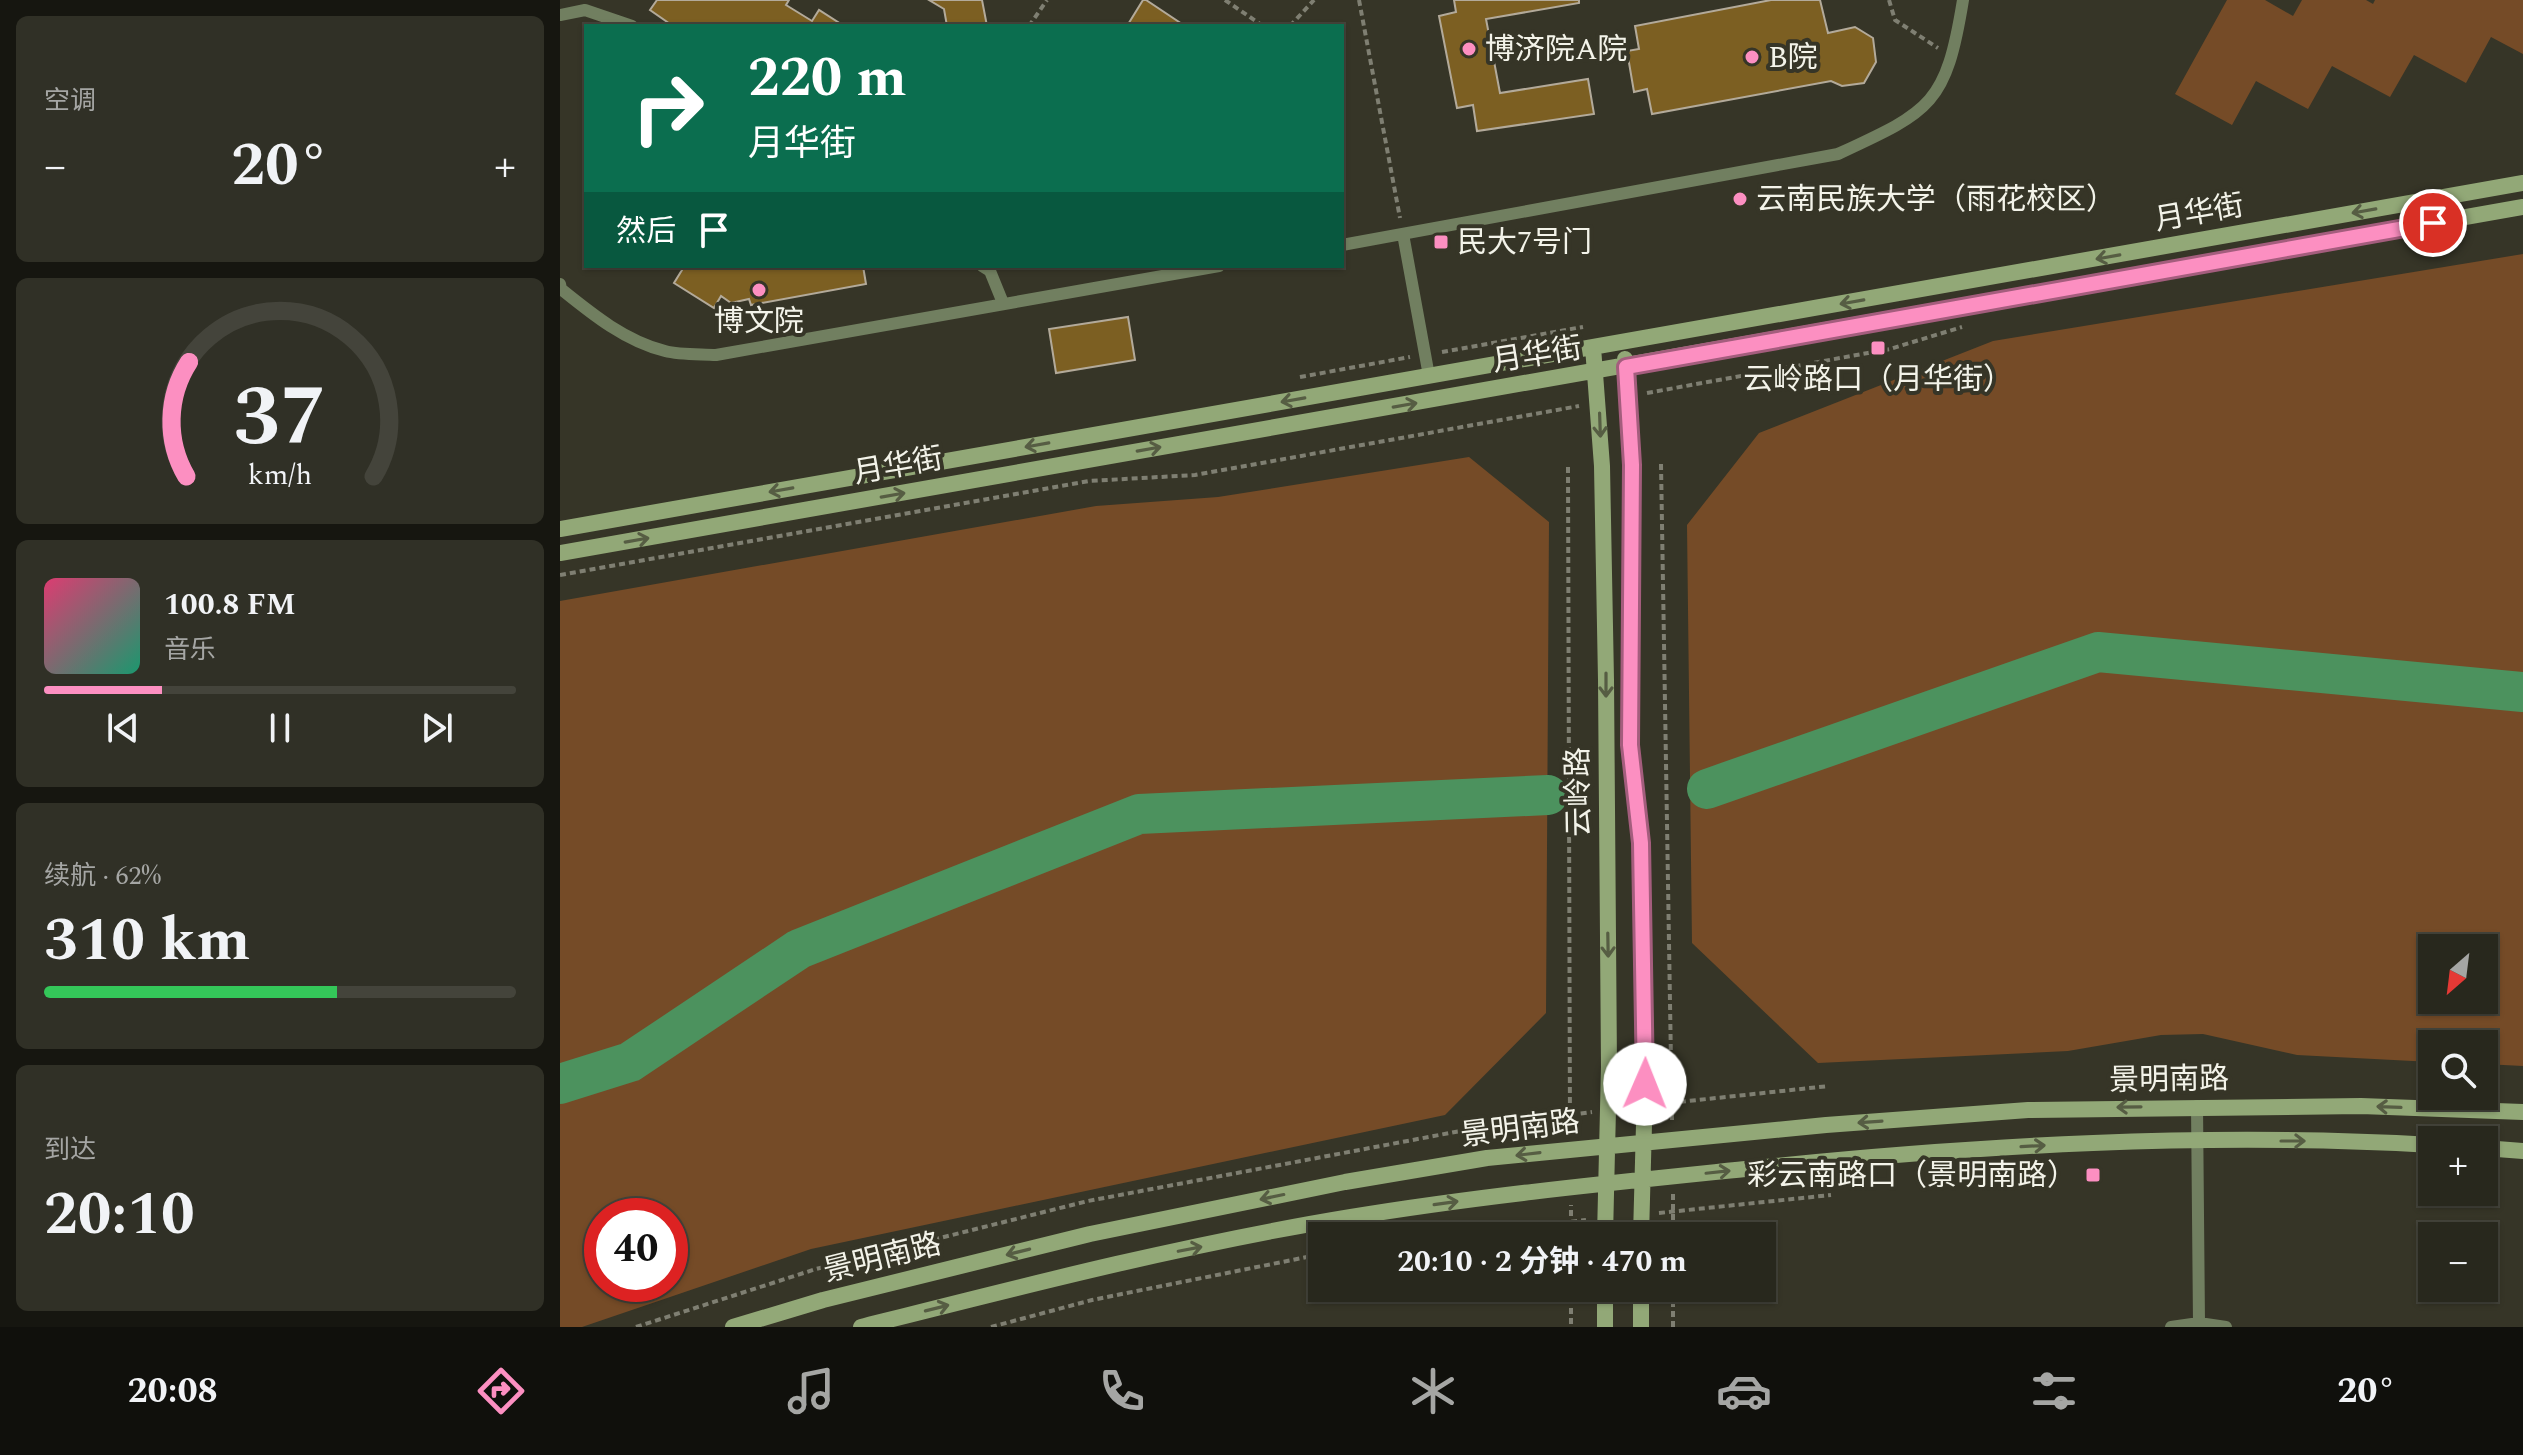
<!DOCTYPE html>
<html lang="zh">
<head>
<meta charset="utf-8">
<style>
	:root { --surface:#28281d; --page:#303026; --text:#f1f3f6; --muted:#a5a6a4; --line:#44443b; --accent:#fc8fc1 }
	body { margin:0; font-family:Spectral,"Noto Sans SC",serif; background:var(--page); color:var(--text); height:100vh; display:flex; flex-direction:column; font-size:30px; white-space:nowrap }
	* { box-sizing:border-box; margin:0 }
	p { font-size:26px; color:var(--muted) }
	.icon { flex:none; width:44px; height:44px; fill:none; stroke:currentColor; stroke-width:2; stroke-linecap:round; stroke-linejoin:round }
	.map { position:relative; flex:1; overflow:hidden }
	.side { display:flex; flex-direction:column; gap:16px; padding:16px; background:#161610; width:560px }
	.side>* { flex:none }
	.hud { position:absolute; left:24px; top:24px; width:760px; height:244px; border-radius:0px; box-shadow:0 2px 6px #0004,0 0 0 2px var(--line); background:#0b6e4f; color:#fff; overflow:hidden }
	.needle { width:52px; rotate:208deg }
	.fabs { position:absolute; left:1858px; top:934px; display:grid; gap:16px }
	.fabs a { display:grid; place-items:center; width:80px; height:80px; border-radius:0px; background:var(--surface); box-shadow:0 2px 6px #0004,0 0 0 2px var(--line); font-size:40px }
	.speed { position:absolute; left:24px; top:1198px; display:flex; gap:16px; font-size:40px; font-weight:700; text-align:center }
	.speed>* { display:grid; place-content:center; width:104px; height:104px; border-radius:50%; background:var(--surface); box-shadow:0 2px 6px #0004,0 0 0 2px var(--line); line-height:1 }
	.speed .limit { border:12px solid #d22; background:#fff; color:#111 }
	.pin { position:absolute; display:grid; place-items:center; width:68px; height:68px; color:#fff; margin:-34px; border:4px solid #fff; border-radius:50%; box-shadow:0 2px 8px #0007 }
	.me { position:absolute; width:88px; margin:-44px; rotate:1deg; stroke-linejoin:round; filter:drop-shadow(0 0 6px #0008) }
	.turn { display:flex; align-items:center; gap:28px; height:168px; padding:0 32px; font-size:36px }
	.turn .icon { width:104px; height:104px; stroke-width:2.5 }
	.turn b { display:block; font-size:56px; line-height:68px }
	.then { display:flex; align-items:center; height:76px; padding:0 32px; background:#0003; gap:16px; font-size:30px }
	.big { font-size:60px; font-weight:700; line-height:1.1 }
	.side .tile { flex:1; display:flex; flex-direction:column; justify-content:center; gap:12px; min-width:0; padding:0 28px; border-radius:12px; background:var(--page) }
	.side .dial { align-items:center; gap:0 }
	.dial svg { height:208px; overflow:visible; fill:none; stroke:var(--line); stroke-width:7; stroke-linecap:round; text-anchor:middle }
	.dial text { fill:var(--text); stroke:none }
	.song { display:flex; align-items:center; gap:24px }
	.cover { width:96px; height:96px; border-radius:12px; background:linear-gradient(135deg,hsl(340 70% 55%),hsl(160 70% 35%)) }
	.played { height:8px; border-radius:4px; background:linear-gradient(90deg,var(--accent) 25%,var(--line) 25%) }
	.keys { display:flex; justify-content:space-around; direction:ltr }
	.heat { display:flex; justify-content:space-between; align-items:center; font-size:44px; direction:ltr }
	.charge { height:12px; border-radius:6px; background:linear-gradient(90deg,#34c759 62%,var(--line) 0) }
	.trip { position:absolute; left:748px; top:1222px; width:468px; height:80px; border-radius:0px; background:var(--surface); box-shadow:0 2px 6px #0004,0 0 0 2px var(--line); font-weight:700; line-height:80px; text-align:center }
	.tabs { display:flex; height:128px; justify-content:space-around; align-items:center; background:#10100c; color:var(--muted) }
	.tabs .icon { width:56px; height:56px }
	.tabs .active { color:var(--accent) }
	.tabs b { font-size:36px; color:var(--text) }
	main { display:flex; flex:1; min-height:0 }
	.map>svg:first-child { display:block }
	.green { fill:#754b27; fill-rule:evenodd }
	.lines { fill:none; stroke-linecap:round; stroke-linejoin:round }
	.river { stroke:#4c925e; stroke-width:40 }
	.building { fill:#7c5f22; stroke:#b3aa9a; stroke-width:2 }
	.path { stroke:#7f7f72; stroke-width:4; stroke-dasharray:6 4; stroke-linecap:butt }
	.lane { stroke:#717f60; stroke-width:12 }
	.secondary { stroke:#92a877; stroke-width:16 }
	.oneway { stroke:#565d43 }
	.route-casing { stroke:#a45d7d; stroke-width:20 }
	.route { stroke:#fc8fc1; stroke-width:14 }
	.poi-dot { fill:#fc8fc1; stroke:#363527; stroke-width:3 }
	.labels { text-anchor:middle; stroke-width:8; stroke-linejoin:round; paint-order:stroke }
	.poi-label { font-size:30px; fill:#f3f3e9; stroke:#363527; text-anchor:start }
	.street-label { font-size:30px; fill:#f3f3e9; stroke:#363527 }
</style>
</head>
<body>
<main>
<section class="side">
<div class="tile"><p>空调</p>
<div class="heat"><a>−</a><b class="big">20°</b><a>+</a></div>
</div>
<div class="tile dial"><svg viewBox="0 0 100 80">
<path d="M14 69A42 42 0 1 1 86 69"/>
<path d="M14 69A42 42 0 0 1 15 25" stroke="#fc8fc1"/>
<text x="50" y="56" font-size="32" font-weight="700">37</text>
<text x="50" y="72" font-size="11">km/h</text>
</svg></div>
<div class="tile">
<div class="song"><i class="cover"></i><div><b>100.8 FM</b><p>音乐</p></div></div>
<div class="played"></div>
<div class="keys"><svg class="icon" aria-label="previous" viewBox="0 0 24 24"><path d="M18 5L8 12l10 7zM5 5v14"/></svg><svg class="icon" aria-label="pause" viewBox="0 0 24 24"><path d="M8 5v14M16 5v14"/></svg><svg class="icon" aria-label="next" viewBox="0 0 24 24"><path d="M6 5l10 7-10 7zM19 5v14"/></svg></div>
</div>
<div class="tile"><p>续航 · 62%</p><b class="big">310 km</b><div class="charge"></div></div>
<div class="tile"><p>到达</p><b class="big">20:10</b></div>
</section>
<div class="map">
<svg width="1963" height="1327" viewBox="0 0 1963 1327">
	<rect width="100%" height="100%" fill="#363527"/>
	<!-- green -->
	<path class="green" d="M 1667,0 L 1705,0 L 1733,16 L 1742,0 L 1806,0 L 1813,4 L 1815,0 L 1963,0 L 1963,54 L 1931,37 L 1906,83 L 1854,55 L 1830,97 L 1772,66 L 1748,109 L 1696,81 L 1672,125 L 1615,94 Z
		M 1963,254 L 1963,1066 L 1924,1064 L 1924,1044 L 1872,1044 L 1872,1062 L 1737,1055 L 1643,1034 L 1601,1035 L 1508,1051 L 1258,1063 L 1132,943 L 1127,525 L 1199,433 L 1433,341 ZM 1872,948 L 1924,948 L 1924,1000 L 1872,1000 Z
		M 909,457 L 989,522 L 986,1013 L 885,1115 L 251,1249 L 22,1327 L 0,1327 L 0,601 L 536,506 L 658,497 ZM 42,1216 L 110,1216 L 110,1284 L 42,1284 Z"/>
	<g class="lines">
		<!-- river -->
		<path class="river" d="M 1147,789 L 1538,652 L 1963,692
			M 0,1084 L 70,1062 L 239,949 L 579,814 L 988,795"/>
	</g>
	<!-- building -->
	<path class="building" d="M 97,0 L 229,0 L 226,5 L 252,21 L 259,10 L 284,26 L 113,26 L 90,10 Z
		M 369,0 L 422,0 L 427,26 L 387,26 L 384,9 Z
		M 583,0 L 586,0 L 625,26 L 567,26 Z
		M 894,0 L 1019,0 L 1019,3 L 926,19 L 940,93 L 1028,79 L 1034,114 L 917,131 L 913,105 L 897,108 L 879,16 L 896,12 Z
		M 1211,0 L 1260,0 L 1268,33 L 1295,27 L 1313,38 L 1316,62 L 1304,83 L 1282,86 L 1271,81 L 1092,114 L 1087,89 L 1074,92 L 1067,51 L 1079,49 L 1075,26 Z
		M 116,266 L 303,266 L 306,284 L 191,305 L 189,299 L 171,303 L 161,296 L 154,308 L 114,283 L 122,270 Z
		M 568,317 L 575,360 L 496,373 L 489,329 Z"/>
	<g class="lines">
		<!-- path -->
		<path class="path" d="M 665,0 L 703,26
			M 799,0 L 840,218
			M 1329,0 L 1335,20 L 1378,48
			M 469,26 L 487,0
			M 730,26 L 754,0
			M 882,352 L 1023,327
			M 740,377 L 850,357
			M 1087,393 L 1330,349 L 1402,327
			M 1101,464 L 1112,1122
			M 1008,467 L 1010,1132
			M 0,575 L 529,481 L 635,475 L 1019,406
			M 1100,1104 L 1269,1086
			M 1113,1194 L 1113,1236
			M 1099,1213 L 1271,1195
			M 882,1236 L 1026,1220
			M 1011,1236 L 1011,1205
			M 1011,1288 L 1011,1327
			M 76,1327 L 256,1269 L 528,1201 L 927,1126 L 1032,1112
			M 431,1327 L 532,1300 L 762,1254
			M 1113,1327 L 1113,1288"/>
		<!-- lane -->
		<path class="lane" d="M 0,15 L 25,10 L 72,26
			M 843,234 L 869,376
			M 782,245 L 1278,154 C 1371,111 1386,105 1403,0
			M 422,266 L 430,271 L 443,303
			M 0,284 L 1,289 C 32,314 65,341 105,351 C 120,355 140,354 156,355 L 659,266
			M 1637,1106 L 1639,1323
			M 1611,1327 L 1639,1323 L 1666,1327"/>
		<!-- secondary -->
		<path class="secondary" d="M 1033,347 L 1042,466 L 1046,680 L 1049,1067 L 1045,1236
			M 1065,359 L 1072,465 L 1070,745 L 1081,843 L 1086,1050 L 1081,1236
			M 0,529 L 1963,183
			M 0,553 L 1963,207
			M 1924,1148 L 1963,1151
			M 173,1327 L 263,1300 L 530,1234 L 785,1182 L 927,1158 L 1266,1125 L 1468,1110 L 1801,1106 L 1963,1112
			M 301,1327 C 463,1286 626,1244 791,1217 C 925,1195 1060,1182 1195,1168 C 1419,1145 1647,1132 1872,1145
			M 1045,1327 L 1045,1288
			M 1081,1327 L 1081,1288"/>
	</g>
	<!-- one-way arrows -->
	<defs><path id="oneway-shaft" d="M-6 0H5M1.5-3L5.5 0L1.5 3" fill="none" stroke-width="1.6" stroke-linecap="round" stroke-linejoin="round" transform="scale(2)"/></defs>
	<g class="oneway">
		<use href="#oneway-shaft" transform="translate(1804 211) rotate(170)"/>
		<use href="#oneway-shaft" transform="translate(1548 257) rotate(170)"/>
		<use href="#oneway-shaft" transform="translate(1292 302) rotate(170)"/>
		<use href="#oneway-shaft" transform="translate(733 400) rotate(170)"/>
		<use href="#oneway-shaft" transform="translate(845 405) rotate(-10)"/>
		<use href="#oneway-shaft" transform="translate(1040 425) rotate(88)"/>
		<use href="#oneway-shaft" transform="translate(477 445) rotate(170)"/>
		<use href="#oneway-shaft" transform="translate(589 449) rotate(-10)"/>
		<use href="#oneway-shaft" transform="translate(221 490) rotate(170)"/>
		<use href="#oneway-shaft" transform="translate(333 495) rotate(-10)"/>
		<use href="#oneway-shaft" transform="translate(77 540) rotate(-10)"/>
		<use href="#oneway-shaft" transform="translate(1046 685) rotate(90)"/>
		<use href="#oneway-shaft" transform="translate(1048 945) rotate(89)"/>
		<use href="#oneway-shaft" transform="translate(1569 1107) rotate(179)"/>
		<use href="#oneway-shaft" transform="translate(1829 1107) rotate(-178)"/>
		<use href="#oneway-shaft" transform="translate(1310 1122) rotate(176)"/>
		<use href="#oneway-shaft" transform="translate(1733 1141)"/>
		<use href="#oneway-shaft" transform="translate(1473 1146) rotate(-3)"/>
		<use href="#oneway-shaft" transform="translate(968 1154) rotate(173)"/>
		<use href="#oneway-shaft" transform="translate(1158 1172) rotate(-6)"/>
		<use href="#oneway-shaft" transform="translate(712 1197) rotate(168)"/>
		<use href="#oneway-shaft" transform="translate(886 1203) rotate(-8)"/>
		<use href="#oneway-shaft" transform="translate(630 1249) rotate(-11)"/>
		<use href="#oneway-shaft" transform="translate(458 1252) rotate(166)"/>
		<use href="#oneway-shaft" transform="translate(377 1308) rotate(-14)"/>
	</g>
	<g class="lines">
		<!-- route casing -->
		<g class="route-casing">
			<path id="route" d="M 1085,1084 L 1081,843 L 1070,745 L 1072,465 L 1066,367 L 1873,223"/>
		</g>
		<!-- route -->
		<use href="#route" class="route"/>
	</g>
	<!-- markers -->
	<g class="poi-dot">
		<circle cx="909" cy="49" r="8"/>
		<circle cx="1192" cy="57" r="8"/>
		<circle cx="1180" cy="199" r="8"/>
		<rect x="873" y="234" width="16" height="16" rx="4"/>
		<circle cx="199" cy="290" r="8"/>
		<rect x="1310" y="340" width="16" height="16" rx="4"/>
		<rect x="1525" y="1167" width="16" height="16" rx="4"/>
	</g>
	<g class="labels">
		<!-- poi labels -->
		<g class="poi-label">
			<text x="925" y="59">博济院A院</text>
			<text x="1208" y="67">B院</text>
			<text x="1196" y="209">云南民族大学（雨花校区）</text>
			<text x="897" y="252">民大7号门</text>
			<text x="199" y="331" text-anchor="middle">博文院</text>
			<text x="1318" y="389" text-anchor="middle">云岭路口（月华街）</text>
			<text x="1517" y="1185" text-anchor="end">彩云南路口（景明南路）</text>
		</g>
		<!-- street labels -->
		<g class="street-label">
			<text transform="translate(1639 212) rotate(-10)" y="10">月华街</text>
			<text transform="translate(977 354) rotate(-9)" y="10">月华街</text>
			<text transform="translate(338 465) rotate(-10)" y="10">月华街</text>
			<text transform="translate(1018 792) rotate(-91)" y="10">云岭路</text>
			<text transform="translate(1609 1079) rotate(-1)" y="10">景明南路</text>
			<text transform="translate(960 1128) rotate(-7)" y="10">景明南路</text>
			<text transform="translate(322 1257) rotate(-14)" y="10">景明南路</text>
		</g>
	</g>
</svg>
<div class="fabs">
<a><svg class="needle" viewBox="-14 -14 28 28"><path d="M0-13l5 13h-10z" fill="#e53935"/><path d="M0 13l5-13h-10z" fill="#a5a6a4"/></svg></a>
<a><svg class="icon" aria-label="search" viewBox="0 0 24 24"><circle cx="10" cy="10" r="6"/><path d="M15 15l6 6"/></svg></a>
<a>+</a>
<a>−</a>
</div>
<div class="speed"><div class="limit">40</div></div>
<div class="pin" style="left:1873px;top:223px;background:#d93025"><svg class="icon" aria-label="arrive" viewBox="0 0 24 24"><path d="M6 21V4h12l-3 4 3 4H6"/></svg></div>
<svg class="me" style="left:1085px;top:1084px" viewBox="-20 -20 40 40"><circle r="19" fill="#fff"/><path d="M0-13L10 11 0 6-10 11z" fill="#fc8fc1"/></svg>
<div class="trip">20:10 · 2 分钟 · 470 m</div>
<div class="hud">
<div class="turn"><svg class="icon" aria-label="right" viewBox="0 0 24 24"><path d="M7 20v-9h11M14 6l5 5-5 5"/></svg><div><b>220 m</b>月华街</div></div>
<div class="then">然后<svg class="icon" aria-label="arrive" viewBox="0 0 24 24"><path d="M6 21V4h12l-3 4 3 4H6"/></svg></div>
</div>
</div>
</main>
<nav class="tabs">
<b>20:08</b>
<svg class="icon active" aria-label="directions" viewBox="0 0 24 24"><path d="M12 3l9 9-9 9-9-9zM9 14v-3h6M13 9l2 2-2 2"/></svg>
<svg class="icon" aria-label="music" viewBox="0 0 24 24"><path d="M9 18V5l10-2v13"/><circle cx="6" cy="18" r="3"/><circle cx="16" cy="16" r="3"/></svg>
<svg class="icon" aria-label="phone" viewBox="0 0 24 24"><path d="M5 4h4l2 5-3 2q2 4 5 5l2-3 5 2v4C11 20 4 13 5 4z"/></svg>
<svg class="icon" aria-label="climate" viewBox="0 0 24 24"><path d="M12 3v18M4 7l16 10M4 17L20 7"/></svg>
<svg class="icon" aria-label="car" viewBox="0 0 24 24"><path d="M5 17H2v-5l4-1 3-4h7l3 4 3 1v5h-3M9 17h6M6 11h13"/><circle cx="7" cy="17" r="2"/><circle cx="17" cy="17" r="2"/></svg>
<svg class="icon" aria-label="filters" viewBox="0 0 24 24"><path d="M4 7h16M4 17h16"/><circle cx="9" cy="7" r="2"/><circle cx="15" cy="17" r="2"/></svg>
<b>20°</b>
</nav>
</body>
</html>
